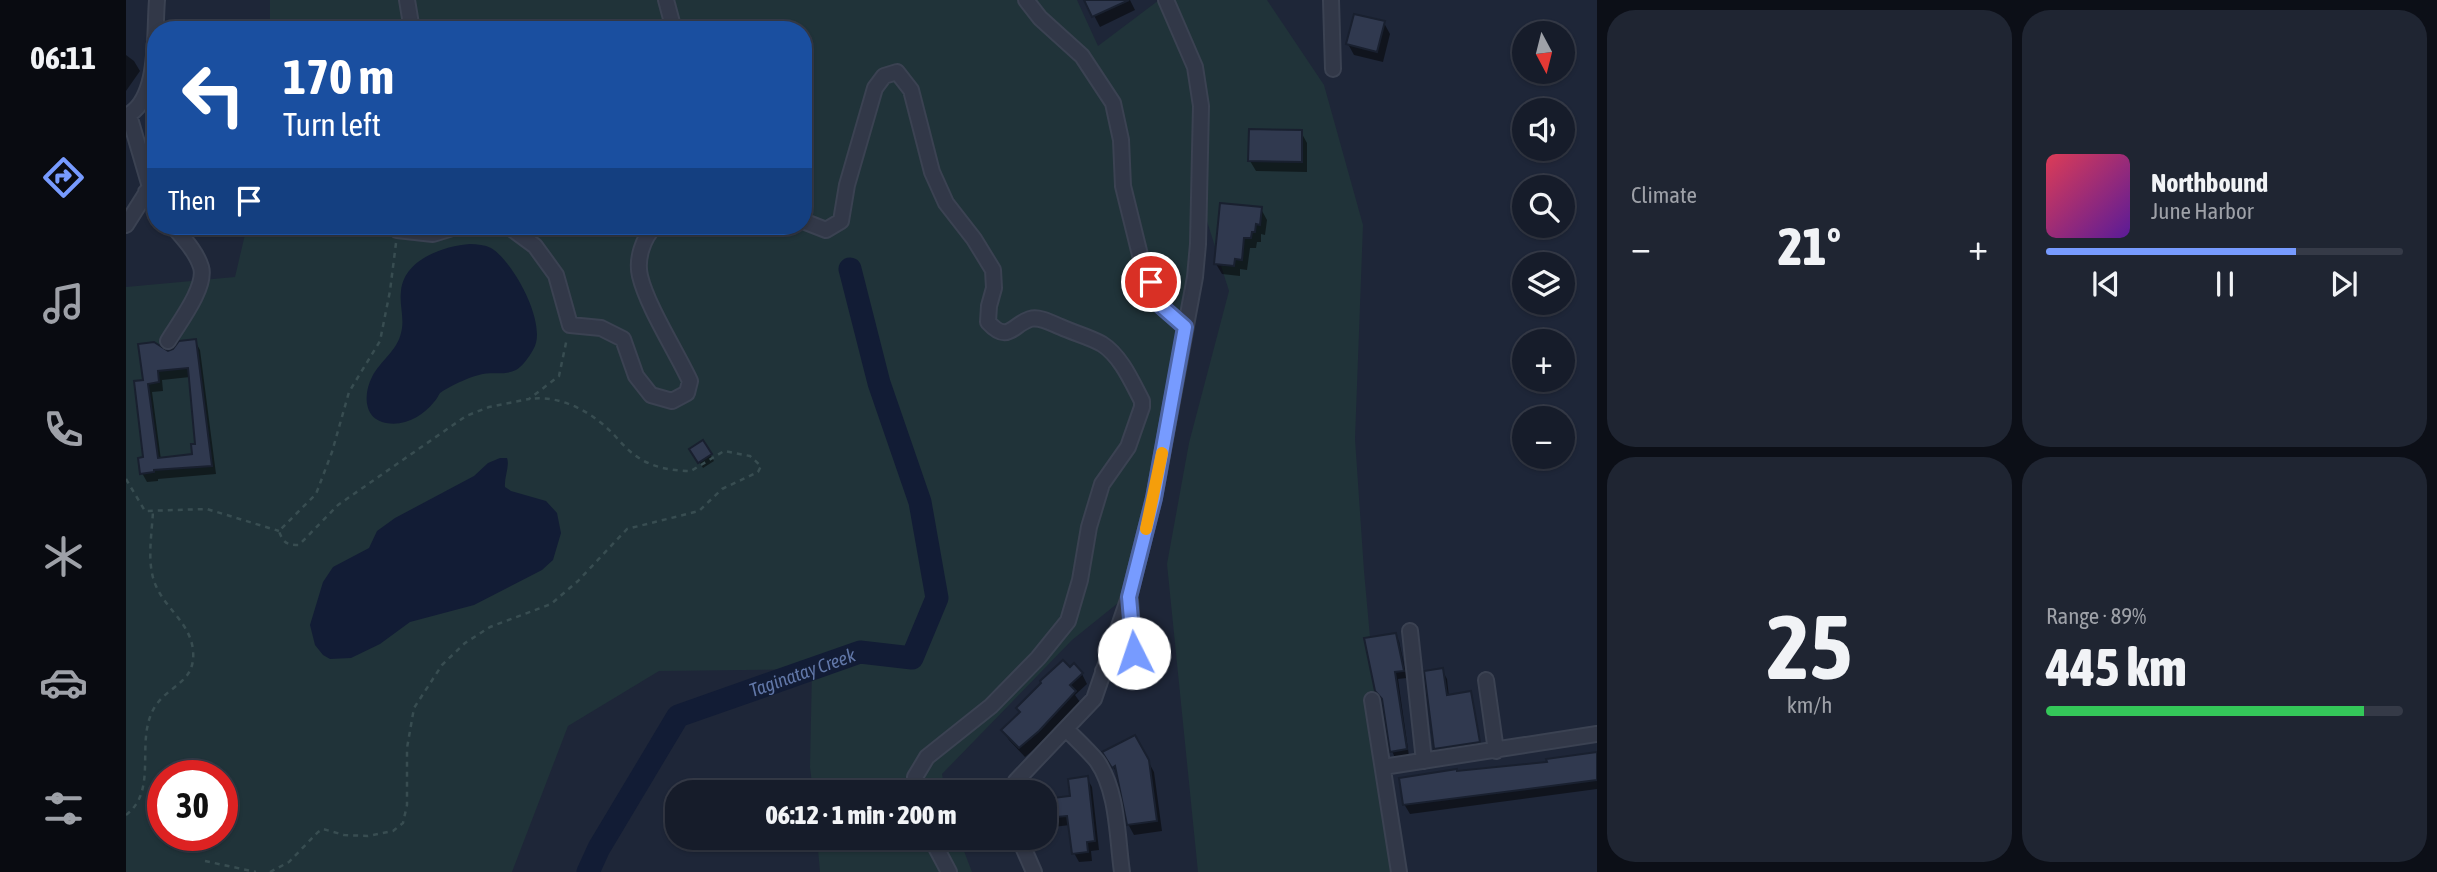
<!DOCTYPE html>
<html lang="en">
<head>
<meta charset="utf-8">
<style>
	:root { --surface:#161c2a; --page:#1f2532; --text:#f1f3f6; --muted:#9ea1a8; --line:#353a47; --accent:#779bff }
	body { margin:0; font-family:"Asap Condensed",sans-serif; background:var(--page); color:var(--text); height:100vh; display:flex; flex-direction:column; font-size:26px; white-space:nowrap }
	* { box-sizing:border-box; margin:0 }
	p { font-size:23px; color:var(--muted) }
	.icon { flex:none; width:38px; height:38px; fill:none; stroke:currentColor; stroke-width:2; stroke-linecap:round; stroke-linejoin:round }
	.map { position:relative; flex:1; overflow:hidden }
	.panel { display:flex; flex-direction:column; gap:10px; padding:10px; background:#0c0f17; width:840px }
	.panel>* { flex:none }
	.top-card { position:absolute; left:21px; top:21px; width:665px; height:214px; border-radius:28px; box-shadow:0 2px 5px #0004,0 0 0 2px var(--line); background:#1a4fa0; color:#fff; overflow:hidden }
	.needle { width:46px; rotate:173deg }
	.buttons { position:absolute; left:1386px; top:21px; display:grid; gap:14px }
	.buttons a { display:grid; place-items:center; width:63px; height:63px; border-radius:50%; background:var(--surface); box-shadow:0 2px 5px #0004,0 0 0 2px var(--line); font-size:35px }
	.speed { position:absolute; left:21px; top:760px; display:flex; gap:14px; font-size:35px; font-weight:700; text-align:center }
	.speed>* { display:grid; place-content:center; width:91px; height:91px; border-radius:50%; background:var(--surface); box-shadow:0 2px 5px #0004,0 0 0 2px var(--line); line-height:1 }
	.speed .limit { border:10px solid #d22; background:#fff; color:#111 }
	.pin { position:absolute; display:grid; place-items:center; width:60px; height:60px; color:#fff; margin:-30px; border:4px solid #fff; border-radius:50%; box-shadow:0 2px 7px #0007 }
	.me { position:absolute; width:77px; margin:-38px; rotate:356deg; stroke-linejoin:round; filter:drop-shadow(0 0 5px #0008) }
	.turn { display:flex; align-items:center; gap:24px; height:147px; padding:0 21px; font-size:32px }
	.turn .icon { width:91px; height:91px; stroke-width:2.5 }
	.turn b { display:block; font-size:49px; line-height:60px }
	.then { display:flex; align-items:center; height:66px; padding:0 21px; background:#0003; gap:14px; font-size:26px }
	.big { font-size:52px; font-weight:800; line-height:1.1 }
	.panel .card { flex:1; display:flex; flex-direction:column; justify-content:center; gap:10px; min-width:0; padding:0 24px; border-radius:28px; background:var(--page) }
	.panel .dial { align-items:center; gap:0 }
	.dial b { font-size:91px; line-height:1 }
	.song { display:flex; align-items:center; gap:21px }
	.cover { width:84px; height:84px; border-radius:10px; background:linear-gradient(135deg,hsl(350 70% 55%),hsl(270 70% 35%)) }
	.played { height:7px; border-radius:4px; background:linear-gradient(90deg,var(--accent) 70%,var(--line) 70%) }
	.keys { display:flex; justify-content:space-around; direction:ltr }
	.heat { display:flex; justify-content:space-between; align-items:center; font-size:38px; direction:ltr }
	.charge { height:10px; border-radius:5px; background:linear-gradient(90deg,#34c759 89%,var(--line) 0) }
	.panel .tiles { flex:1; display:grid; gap:10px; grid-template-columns:repeat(2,1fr) }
	.trip { position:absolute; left:539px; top:780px; width:392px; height:70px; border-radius:28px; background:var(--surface); box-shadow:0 2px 5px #0004,0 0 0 2px var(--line); font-weight:800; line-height:70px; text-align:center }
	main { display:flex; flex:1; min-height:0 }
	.tab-bar { display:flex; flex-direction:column; width:126px; justify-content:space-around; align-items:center; background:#090b11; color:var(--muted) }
	.tab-bar .icon { width:49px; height:49px }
	.tab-bar .on { color:var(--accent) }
	.tab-bar b { font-size:32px; color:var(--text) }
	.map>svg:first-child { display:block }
	.green { fill:#203339; fill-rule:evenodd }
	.water { fill:#121c35 }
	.shadow { fill:#0007; fill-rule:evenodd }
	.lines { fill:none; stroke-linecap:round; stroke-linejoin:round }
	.river { stroke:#121c35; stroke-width:23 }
	.building { fill:#30394f; stroke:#19202f; stroke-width:2; fill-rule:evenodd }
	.minor-casing { stroke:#3b4252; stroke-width:18 }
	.path { stroke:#384d51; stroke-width:2.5; stroke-dasharray:5 5; stroke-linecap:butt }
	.minor { stroke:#323848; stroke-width:14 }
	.route-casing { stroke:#4d65a6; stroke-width:18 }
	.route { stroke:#779bff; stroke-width:12 }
	.slow { stroke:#f59e0b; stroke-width:12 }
	.labels { text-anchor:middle; stroke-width:7; stroke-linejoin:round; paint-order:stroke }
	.water-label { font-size:19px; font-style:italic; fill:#6177a8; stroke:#171e2d }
</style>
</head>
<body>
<main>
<nav class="tab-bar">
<b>06:11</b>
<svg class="icon on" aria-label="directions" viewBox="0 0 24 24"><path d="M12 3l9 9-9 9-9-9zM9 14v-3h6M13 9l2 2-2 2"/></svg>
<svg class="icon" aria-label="music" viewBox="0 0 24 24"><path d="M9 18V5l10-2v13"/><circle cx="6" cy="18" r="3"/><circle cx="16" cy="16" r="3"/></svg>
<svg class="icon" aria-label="phone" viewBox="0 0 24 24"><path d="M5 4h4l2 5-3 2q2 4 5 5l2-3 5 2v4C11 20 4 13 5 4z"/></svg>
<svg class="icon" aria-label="climate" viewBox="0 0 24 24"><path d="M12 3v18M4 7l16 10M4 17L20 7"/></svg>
<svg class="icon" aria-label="car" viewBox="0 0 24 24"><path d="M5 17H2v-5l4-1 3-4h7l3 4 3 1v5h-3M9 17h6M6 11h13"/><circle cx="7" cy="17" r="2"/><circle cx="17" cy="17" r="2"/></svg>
<svg class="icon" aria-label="filters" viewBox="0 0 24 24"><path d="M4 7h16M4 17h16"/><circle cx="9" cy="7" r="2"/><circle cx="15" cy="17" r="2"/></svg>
</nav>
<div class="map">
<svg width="1471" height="872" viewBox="0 0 1471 872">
	<rect width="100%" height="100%" fill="#1e2638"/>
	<!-- green -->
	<path class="green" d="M 144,0 L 951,0 L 972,46 L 1033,0 L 1141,0 L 1198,85 L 1237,225 L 1229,439 L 1238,571 L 1251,714 L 1281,872 L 1072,872 L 1041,564 L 1063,443 L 1103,291 L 1074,199 L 1053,347 L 1023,499 L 1007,560 L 992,603 L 946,640 L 816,774 L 819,793 L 687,793 L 684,767 L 686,669 L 533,671 L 442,726 L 386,872 L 0,872 L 0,287 L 109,277 L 121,226 L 677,226 L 677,30 L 144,30 ZM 37,775 L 96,775 L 96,835 L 37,835 Z
		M 691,838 L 833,838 L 846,872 L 694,872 Z"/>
	<!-- water -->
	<path class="water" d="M 344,244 C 351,244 359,245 365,248 C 387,261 423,326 407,350 C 403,357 396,367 390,370 C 378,376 365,371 353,375 C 341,378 324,386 314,393 C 312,396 311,399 308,402 C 296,417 276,428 256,422 C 237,416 238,392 246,377 C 254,361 271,351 275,333 C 279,319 273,305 275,291 C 278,259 318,246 344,244 Z
		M 374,458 L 381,458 C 384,466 378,477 379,487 L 385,491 L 420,501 L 431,513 L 435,533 L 427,560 L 416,570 L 348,605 L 284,622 L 254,644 L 225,658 L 204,659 L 197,655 L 189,645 L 184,625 L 197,582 L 207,567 L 243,548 L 251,531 L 269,518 L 348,476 L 362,463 Z"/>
	<!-- shadow -->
	<path class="shadow" d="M 960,0 L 1004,0 L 1009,10 L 974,27 Z
		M 1258,23 L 1264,34 L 1257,62 L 1228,55 L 1222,44 Z
		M 0,55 L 8,61 L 14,71 L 0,91 Z
		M 1175,132 L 1181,143 L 1181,172 L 1130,171 L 1124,161 Z
		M 1135,209 L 1141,220 L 1139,235 L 1135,234 L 1135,242 L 1131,242 L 1130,248 L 1124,248 L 1121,270 L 1114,269 L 1114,276 L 1096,274 L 1090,264 Z
		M 69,341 L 74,350 L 90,474 L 32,479 L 32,481 L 21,482 L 16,473 L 19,459 L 19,382 L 42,352 ZM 64,377 L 71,445 L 68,456 L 35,460 L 26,392 L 37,391 L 36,380 Z
		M 576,442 L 588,461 L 577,468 L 565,449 Z
		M 1269,635 L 1273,641 L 1281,678 L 1272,679 L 1283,756 L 1269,758 L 1266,751 L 1258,701 L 1251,690 Z
		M 944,669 L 956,674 L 961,684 L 949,695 L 954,702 L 918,741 L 899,757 L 883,740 L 877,731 Z
		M 1316,670 L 1321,679 L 1323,697 L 1344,693 L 1347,700 L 1344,700 L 1354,751 L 1314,757 L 1309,749 L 1300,672 Z
		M 1009,737 L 1028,772 L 1036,831 L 1008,835 L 1002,824 L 993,776 L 978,753 Z
		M 1471,754 L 1471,789 L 1284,814 L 1278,804 L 1331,773 L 1423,764 L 1422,760 Z
		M 961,778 L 966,787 L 973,850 L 965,851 L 966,861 L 953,862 L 948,853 L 944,825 L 919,828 L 919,793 L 897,793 L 902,786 L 905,785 L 909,792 L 920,790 L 926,800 L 946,798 Z"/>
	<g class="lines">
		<!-- river -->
		<path class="river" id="s1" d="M 462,872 L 473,848 L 552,716 L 734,652 L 786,658 L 811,598 L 794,502 L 753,383 L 724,269"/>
	</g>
	<!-- building -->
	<path class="building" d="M 958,0 L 1003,0 L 966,17 Z
		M 1228,14 L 1259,21 L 1251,52 L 1220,44 Z
		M 1123,129 L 1176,130 L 1176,162 L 1122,161 Z
		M 1094,203 L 1136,207 L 1134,225 L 1130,224 L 1129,232 L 1126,232 L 1125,238 L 1118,238 L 1116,260 L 1109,259 L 1108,266 L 1088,264 Z
		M 70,339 L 86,466 L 28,470 L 28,472 L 14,474 L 12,458 L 17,457 L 8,381 L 17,380 L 12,344 L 28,342 L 42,351 L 47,349 L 53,341 ZM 62,368 L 69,444 L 65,444 L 66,454 L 32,458 L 22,384 L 33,382 L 32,371 Z
		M 577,440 L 586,454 L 572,463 L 563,449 Z
		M 1270,633 L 1278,671 L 1269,672 L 1281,749 L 1264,752 L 1256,699 L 1249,691 L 1238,638 Z
		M 937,660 L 944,667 L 948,663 L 957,673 L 944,685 L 950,691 L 913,731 L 893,748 L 875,730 L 894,712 L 890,708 L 915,683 L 914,681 Z
		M 1317,668 L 1321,695 L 1345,691 L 1354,742 L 1308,749 L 1298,671 Z
		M 1009,735 L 1023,760 L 1031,821 L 1001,825 L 989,766 L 986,768 L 976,752 Z
		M 1471,752 L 1471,780 L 1277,805 L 1273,778 L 1331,769 L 1331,771 L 1421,762 L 1420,759 Z
		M 962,776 L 969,841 L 961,842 L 962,852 L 946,854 L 941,816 L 919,818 L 919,799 L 944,796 L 942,779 Z"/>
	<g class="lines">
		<!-- minor casing -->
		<g class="minor-casing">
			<path id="minor" d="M 281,0 L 286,30
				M 540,0 L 548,30
				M 900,0 L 914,18 L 956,56 L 987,103 L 995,140 L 997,186 L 1015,259 L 1035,306 L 1059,327
				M 1205,0 L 1207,69
				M 0,116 C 34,100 28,33 31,0
				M 20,192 L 30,204
				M 677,221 L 700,230 L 715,221 L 721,185 L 749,88 L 758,76 L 771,72 L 785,90 L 806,172 L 820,203 L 848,239 L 867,270 L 868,288 L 863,306 L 862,322 C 882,344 886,325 904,319 C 914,316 927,324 935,327 C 948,333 964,337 976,344 C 995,356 1006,382 1016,401 L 1016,407 L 1002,447 L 976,484 L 963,527 L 954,580 L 942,621 L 912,658 L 865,706 L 801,757 L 789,777 L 788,793
				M 0,225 L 24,187 L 3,115
				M 271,226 L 271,230 L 307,234 L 333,226
				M 382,226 L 409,246 L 430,275 L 444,325 L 475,328 L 497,339 L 510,376 L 525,395 L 546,401 L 561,393 L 564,381 C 550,351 521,306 514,276 C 510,259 517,238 529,226
				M 42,341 C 52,324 81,287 75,267 C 70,251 57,238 47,226
				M 1284,631 L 1298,761
				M 977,671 L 1003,659 L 1008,653 L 1004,600
				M 1360,680 L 1370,751
				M 1246,700 L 1273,872
				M 941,730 C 951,740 962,750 971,761 C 992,791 991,837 996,872
				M 1257,767 L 1471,734
				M 885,793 L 890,781 L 968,699 L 1003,597 L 1028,498 L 1069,277 L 1072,244 L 1075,106 L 1069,67 L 1040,0
				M 805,838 L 823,872
				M 893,838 L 908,872"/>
		</g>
		<!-- path -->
		<path class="path" d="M 270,243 L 264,291 L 254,341 L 223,392 L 206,452 L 190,494 L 153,531 C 157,543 161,545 173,545 L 212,505 L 340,416 L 363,407 L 403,399 L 433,376 L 441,338
			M 0,479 L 19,511 L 81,509 L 153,531
			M 0,815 C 34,789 7,739 30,705 C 45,684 70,682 67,650 C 64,623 40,609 30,586 C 20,564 26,534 27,511
			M 79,861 L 130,872
			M 144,872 L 163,862 L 192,832 L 197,829 L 218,835 L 242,836 L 267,831 L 277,823 L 281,805 L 281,748 L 288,708 L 316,665 L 339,643 L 364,627 L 425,604 L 452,581 L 501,529 L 573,511 L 596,489 L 632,472 L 635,466 L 624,456 L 598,451 L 565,471 C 548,471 528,468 513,458 C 501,451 492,438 482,429 C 461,409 432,395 403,399"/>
		<!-- minor -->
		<use href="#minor" class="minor"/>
	</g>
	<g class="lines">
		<!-- route casing -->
		<g class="route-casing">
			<path id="route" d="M 1008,653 L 1003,597 L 1028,498 L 1059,327 L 1035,306 L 1025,282"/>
		</g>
		<!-- route -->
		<use href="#route" class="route"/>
		<!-- slow -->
		<path class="slow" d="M 1020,529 L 1036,453"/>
	</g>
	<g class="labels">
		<!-- water labels -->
		<g class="water-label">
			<text dy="7" stroke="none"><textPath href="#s1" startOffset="312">Taginatay Creek</textPath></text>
		</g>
	</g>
</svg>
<div class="buttons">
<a><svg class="needle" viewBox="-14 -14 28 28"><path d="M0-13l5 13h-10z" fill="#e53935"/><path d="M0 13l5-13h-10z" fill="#9ea1a8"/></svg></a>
<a><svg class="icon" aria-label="sound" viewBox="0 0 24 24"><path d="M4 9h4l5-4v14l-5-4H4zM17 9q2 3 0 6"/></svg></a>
<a><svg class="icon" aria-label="search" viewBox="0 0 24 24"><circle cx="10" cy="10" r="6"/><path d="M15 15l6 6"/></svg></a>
<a><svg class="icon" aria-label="layers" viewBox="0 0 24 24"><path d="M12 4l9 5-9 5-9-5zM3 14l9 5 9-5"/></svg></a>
<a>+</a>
<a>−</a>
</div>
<div class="speed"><div class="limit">30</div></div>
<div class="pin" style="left:1025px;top:282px;background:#d93025"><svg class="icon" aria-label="arrive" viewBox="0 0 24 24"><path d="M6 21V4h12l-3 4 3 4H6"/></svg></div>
<svg class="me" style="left:1008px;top:653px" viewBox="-20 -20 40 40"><circle r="19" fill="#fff"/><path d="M0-13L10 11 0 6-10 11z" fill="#779bff"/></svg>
<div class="trip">06:12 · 1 min · 200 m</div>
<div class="top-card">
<div class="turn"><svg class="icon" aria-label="left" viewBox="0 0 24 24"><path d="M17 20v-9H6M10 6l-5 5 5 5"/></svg><div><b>170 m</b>Turn left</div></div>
<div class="then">Then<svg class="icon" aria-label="arrive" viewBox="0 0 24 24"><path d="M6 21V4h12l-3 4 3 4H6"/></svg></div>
</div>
</div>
<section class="panel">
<div class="tiles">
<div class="card"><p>Climate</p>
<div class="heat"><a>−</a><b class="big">21°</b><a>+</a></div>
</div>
<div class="card">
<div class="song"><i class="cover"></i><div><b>Northbound</b><p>June Harbor</p></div></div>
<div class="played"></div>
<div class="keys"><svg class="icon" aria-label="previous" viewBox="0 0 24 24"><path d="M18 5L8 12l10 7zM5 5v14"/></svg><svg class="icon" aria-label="pause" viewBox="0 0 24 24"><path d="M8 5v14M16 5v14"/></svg><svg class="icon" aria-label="next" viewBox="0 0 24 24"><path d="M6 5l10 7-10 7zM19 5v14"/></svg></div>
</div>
<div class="card dial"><b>25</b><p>km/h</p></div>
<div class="card"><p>Range · 89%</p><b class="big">445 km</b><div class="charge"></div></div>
</div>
</section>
</main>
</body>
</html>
